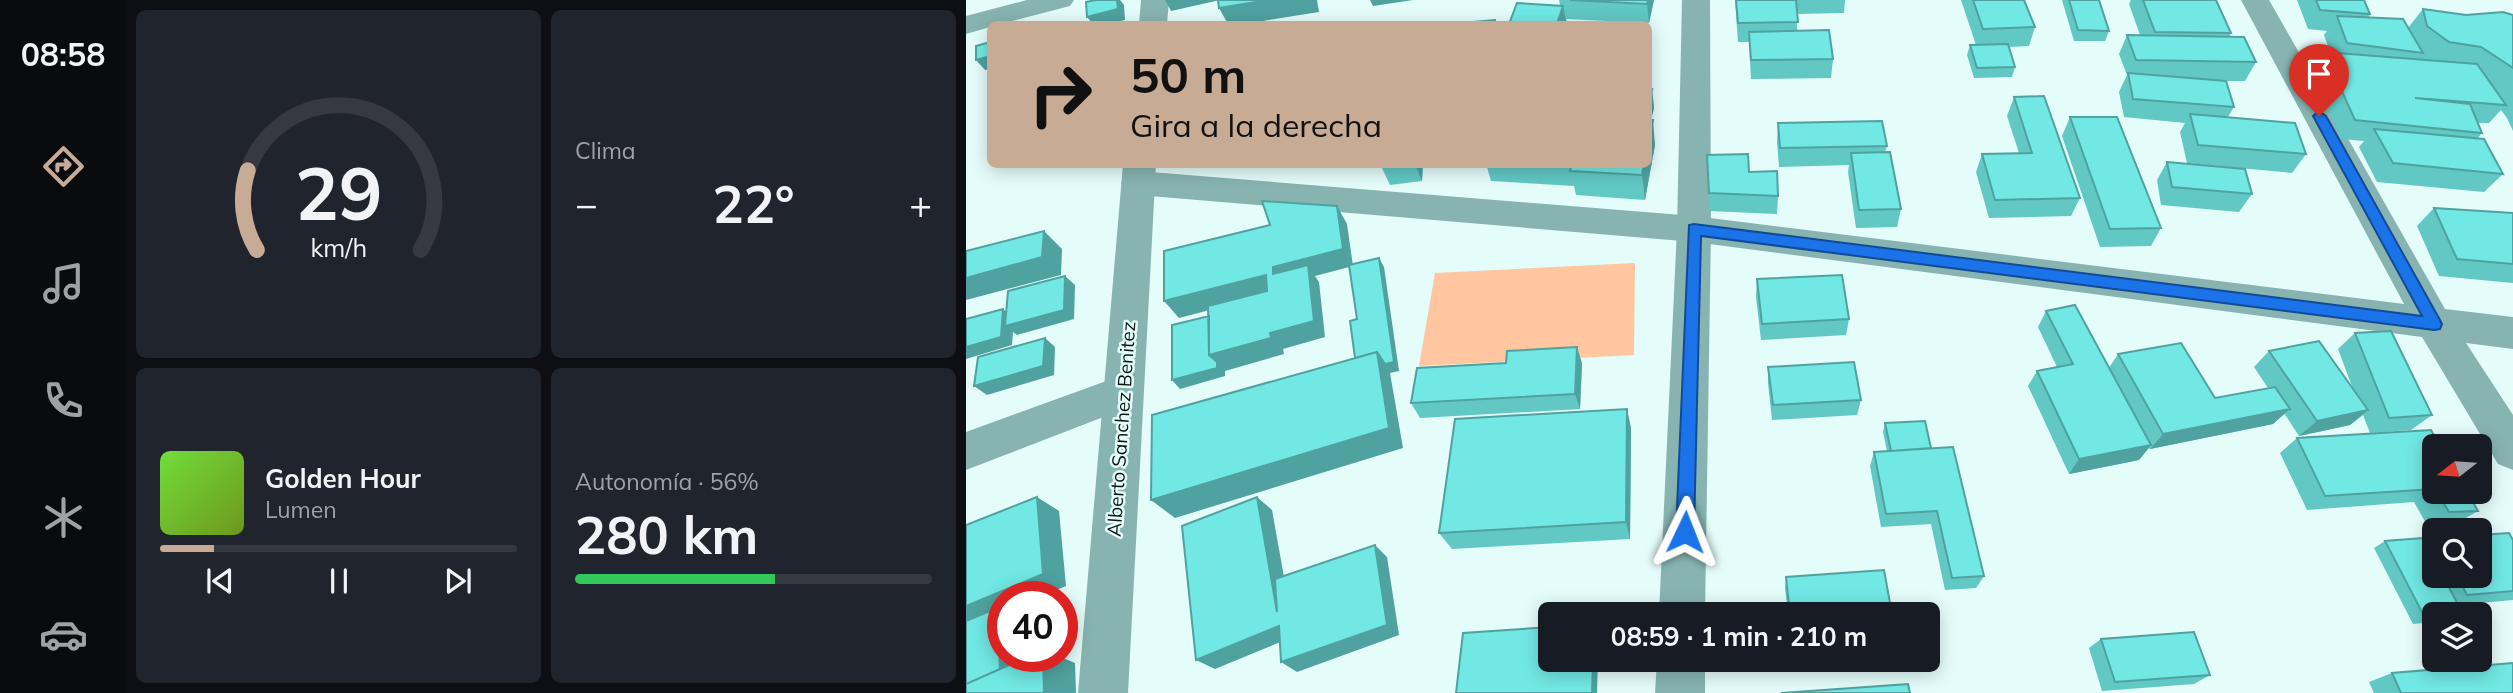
<!DOCTYPE html>
<html lang="es">
<head>
<meta charset="utf-8">
<style>
	:root { --surface:#171b24; --page:#20242c; --text:#f1f3f6; --muted:#9ea1a6; --line:#363941; --accent:#c7ab95 }
	body { margin:0; font-family:Mulish,sans-serif; background:var(--page); color:var(--text); height:100vh; display:flex; flex-direction:column; font-size:26px; white-space:nowrap }
	* { box-sizing:border-box; margin:0 }
	p { font-size:23px; color:var(--muted) }
	.icon { flex:none; width:38px; height:38px; fill:none; stroke:currentColor; stroke-width:2; stroke-linecap:round; stroke-linejoin:round }
	.map { position:relative; flex:1; overflow:hidden }
	.details { display:flex; flex-direction:column; gap:10px; padding:10px; background:#0d0f14; width:840px }
	.details>* { flex:none }
	.hud { position:absolute; left:21px; top:21px; width:665px; height:147px; border-radius:10px; box-shadow:0 4px 18px #0003; background:#c7ab95; color:#111; overflow:hidden }
	.needle { width:46px; rotate:253deg }
	.controls { position:absolute; left:1456px; top:434px; display:grid; gap:14px }
	.controls a { display:grid; place-items:center; width:70px; height:70px; border-radius:10px; background:var(--surface); box-shadow:0 4px 18px #0003; font-size:35px }
	.speed { position:absolute; left:21px; top:581px; display:flex; gap:14px; font-size:35px; font-weight:700; text-align:center }
	.speed>* { display:grid; place-content:center; width:91px; height:91px; border-radius:50%; background:var(--surface); box-shadow:0 4px 18px #0003; line-height:1 }
	.speed .limit { border:10px solid #d22; background:#fff; color:#111 }
	.pin { position:absolute; display:grid; place-items:center; width:60px; height:60px; color:#fff; margin:-72px -30px; border-radius:50% 50% 50% 0; rotate:-45deg; box-shadow:0 0 7px #0007 }
	.pin .icon { rotate:45deg }
	.me { position:absolute; width:77px; margin:-38px; rotate:2deg; stroke-linejoin:round; filter:drop-shadow(0 0 5px #0008) }
	.turn { display:flex; align-items:center; gap:24px; height:147px; padding:0 28px; font-size:32px }
	.turn .icon { width:91px; height:91px; stroke-width:2.5 }
	.turn b { display:block; font-size:49px; line-height:60px }
	.big { font-size:52px; font-weight:700; line-height:1.1 }
	.details .tile { flex:1; display:flex; flex-direction:column; justify-content:center; gap:10px; min-width:0; padding:0 24px; border-radius:10px; background:var(--page) }
	.details .dial { align-items:center; gap:0 }
	.dial svg { height:182px; overflow:visible; fill:none; stroke:var(--line); stroke-width:7; stroke-linecap:round; text-anchor:middle }
	.dial text { fill:var(--text); stroke:none }
	.song { display:flex; align-items:center; gap:21px }
	.cover { width:84px; height:84px; border-radius:10px; background:linear-gradient(135deg,hsl(100 70% 55%),hsl(80 70% 35%)) }
	.played { height:7px; border-radius:4px; background:linear-gradient(90deg,var(--accent) 15%,var(--line) 15%) }
	.keys { display:flex; justify-content:space-around; direction:ltr }
	.heat { display:flex; justify-content:space-between; align-items:center; font-size:38px; direction:ltr }
	.charge { height:10px; border-radius:5px; background:linear-gradient(90deg,#34c759 56%,var(--line) 0) }
	.details .tiles { flex:1; display:grid; gap:10px; grid-template-columns:repeat(2,1fr) }
	.trip { position:absolute; left:572px; top:602px; width:402px; height:70px; border-radius:10px; background:var(--surface); box-shadow:0 4px 18px #0003; font-weight:700; line-height:70px; text-align:center }
	main { display:flex; flex:1; min-height:0 }
	.menu { display:flex; flex-direction:column; width:126px; justify-content:space-around; align-items:center; background:#090b0e; color:var(--muted) }
	.menu .icon { width:49px; height:49px }
	.menu .selected { color:var(--accent) }
	.menu b { font-size:32px; color:var(--text) }
	.map>svg:first-child { display:block }
	.green { fill:#ffc69f }
	.lines { fill:none; stroke-linecap:round; stroke-linejoin:round }
	.minor { fill:#87b4b1; fill-rule:evenodd }
	.tertiary { fill:#87b4b1; fill-rule:evenodd }
	.wall { fill:#61c8c4 }
	.shaded-wall { fill:#4fa2a0 }
	.building { fill:#71e8e4; stroke:#4fa2a0; stroke-width:2 }
	.route { fill:#1a73e8; stroke:#114b97; stroke-width:2 }
	.labels { text-anchor:middle; stroke-width:5; stroke-linejoin:round; paint-order:stroke }
	.street-label { font-size:19px; fill:#0c1414; stroke:#e4fcfa }
</style>
</head>
<body>
<main>
<nav class="menu">
<b>08:58</b>
<svg class="icon selected" aria-label="directions" viewBox="0 0 24 24"><path d="M12 3l9 9-9 9-9-9zM9 14v-3h6M13 9l2 2-2 2"/></svg>
<svg class="icon" aria-label="music" viewBox="0 0 24 24"><path d="M9 18V5l10-2v13"/><circle cx="6" cy="18" r="3"/><circle cx="16" cy="16" r="3"/></svg>
<svg class="icon" aria-label="phone" viewBox="0 0 24 24"><path d="M5 4h4l2 5-3 2q2 4 5 5l2-3 5 2v4C11 20 4 13 5 4z"/></svg>
<svg class="icon" aria-label="climate" viewBox="0 0 24 24"><path d="M12 3v18M4 7l16 10M4 17L20 7"/></svg>
<svg class="icon" aria-label="car" viewBox="0 0 24 24"><path d="M5 17H2v-5l4-1 3-4h7l3 4 3 1v5h-3M9 17h6M6 11h13"/><circle cx="7" cy="17" r="2"/><circle cx="17" cy="17" r="2"/></svg>
</nav>
<section class="details">
<div class="tiles">
<div class="tile dial"><svg viewBox="0 0 100 80">
<path d="M14 69A42 42 0 1 1 86 69"/>
<path d="M14 69A42 42 0 0 1 10 34" stroke="#c7ab95"/>
<text x="50" y="56" font-size="32" font-weight="700">29</text>
<text x="50" y="72" font-size="11">km/h</text>
</svg></div>
<div class="tile"><p>Clima</p>
<div class="heat"><a>−</a><b class="big">22°</b><a>+</a></div>
</div>
<div class="tile">
<div class="song"><i class="cover"></i><div><b>Golden Hour</b><p>Lumen</p></div></div>
<div class="played"></div>
<div class="keys"><svg class="icon" aria-label="previous" viewBox="0 0 24 24"><path d="M18 5L8 12l10 7zM5 5v14"/></svg><svg class="icon" aria-label="pause" viewBox="0 0 24 24"><path d="M8 5v14M16 5v14"/></svg><svg class="icon" aria-label="next" viewBox="0 0 24 24"><path d="M6 5l10 7-10 7zM19 5v14"/></svg></div>
</div>
<div class="tile"><p>Autonomía · 56%</p><b class="big">280 km</b><div class="charge"></div></div>
</div>
</section>
<div class="map">
<svg width="1547" height="693" viewBox="0 0 1547 693">
	<rect width="100%" height="100%" fill="#e4fcfa"/>
	<!-- green -->
	<path class="green" d="M 669,263 L 668,355 L 453,366 L 469,273 Z"/>
	<g class="lines">
		<!-- minor -->
		<path class="minor" d="M 1275,0 L 1303,0 L 1479,309 L 1547,317 L 1547,349 L 1500,343 L 1547,415 L 1547,470 L 1532,464 L 1456,337 L 728,242 L 172,195 L 160,192 L 155,183 L 160,174 L 172,171 L 728,216 L 1438,304 Z
			M 157,375 L 171,380 L 177,392 L 171,404 L 0,470 L 0,432 Z"/>
		<!-- tertiary -->
		<path class="tertiary" d="M 61,0 L 108,0 L 104,6 L 35,24 L 24,24 L 24,27 L 0,34 L 0,16 Z
			M 175,0 L 203,0 L 201,24 L 173,24 Z
			M 716,0 L 744,0 L 745,229 L 739,614 L 693,614 L 711,229 Z
			M 157,164 L 190,164 L 162,693 L 112,693 Z
			M 691,660 L 739,660 L 739,693 L 689,693 Z"/>
	</g>
	<!-- wall -->
	<path class="wall" d="M 593,0 L 688,0 L 683,23 L 600,19 L 601,24 L 543,24 L 594,5 Z
		M 769,0 L 879,0 L 878,13 L 831,14 L 831,31 L 867,59 L 865,78 L 785,79 L 783,42 L 772,42 Z
		M 995,0 L 1058,0 L 1069,27 L 1063,46 L 1043,47 L 1049,67 L 1046,77 L 1008,78 L 1001,55 L 1004,45 L 1010,45 Z
		M 1096,0 L 1133,0 L 1143,31 L 1139,41 L 1108,41 Z
		M 1165,0 L 1250,0 L 1265,33 L 1263,37 L 1290,62 L 1279,81 L 1253,81 L 1268,107 L 1262,117 L 1340,154 L 1326,173 L 1221,163 L 1214,132 L 1219,123 L 1158,117 L 1153,92 L 1161,75 L 1153,54 L 1161,35 L 1174,35 L 1163,4 Z
		M 1331,0 L 1398,0 L 1404,14 L 1402,18 L 1442,28 L 1457,9 L 1500,15 L 1547,15 L 1547,131 L 1541,118 L 1535,110 L 1523,123 L 1512,123 L 1516,133 L 1511,139 L 1537,174 L 1518,192 L 1411,182 L 1393,147 L 1398,141 L 1375,139 L 1346,71 L 1358,52 L 1364,52 L 1358,35 L 1361,31 L 1342,29 Z
		M 686,89 L 688,108 L 685,120 L 689,145 L 679,200 L 610,195 L 608,186 L 525,181 L 520,164 L 682,164 Z
		M 1048,97 L 1114,198 L 1105,216 L 1023,218 L 1010,172 L 1016,154 L 1053,153 L 1041,116 Z
		M 1104,117 L 1195,228 L 1185,246 L 1134,247 L 1096,136 Z
		M 812,123 L 921,146 L 919,152 L 935,209 L 931,227 L 890,228 L 882,172 L 883,165 L 813,167 L 811,142 Z
		M 741,155 L 783,172 L 812,196 L 811,214 L 743,211 Z
		M 1201,162 L 1286,194 L 1273,212 L 1195,205 L 1191,180 Z
		M 415,164 L 457,164 L 456,181 L 424,185 L 415,166 Z
		M 1468,208 L 1547,213 L 1547,283 L 1473,276 L 1451,226 Z
		M 791,279 L 883,319 L 880,335 L 795,340 L 790,297 Z
		M 1080,311 L 1143,368 L 1152,354 L 1249,398 L 1302,388 L 1288,367 L 1303,351 L 1387,389 L 1372,349 L 1389,333 L 1466,415 L 1445,430 L 1404,433 L 1397,415 L 1384,425 L 1333,436 L 1318,413 L 1307,424 L 1184,449 L 1183,448 L 1173,460 L 1103,474 L 1062,386 L 1071,371 L 1091,367 L 1072,327 Z
		M 616,363 L 614,409 L 454,418 L 445,403 Z
		M 802,367 L 895,400 L 891,415 L 806,420 L 802,383 Z
		M 661,409 L 665,429 L 664,539 L 486,549 L 473,533 Z
		M 919,423 L 965,448 L 1018,576 L 1010,588 L 979,590 L 965,524 L 915,527 L 904,466 L 908,452 L 921,451 L 917,432 Z
		M 1331,438 L 1468,446 L 1468,492 L 1501,492 L 1512,511 L 1489,524 L 1461,525 L 1448,502 L 1341,510 L 1314,453 Z
		M 1468,538 L 1468,576 L 1514,576 L 1547,540 L 1547,600 L 1492,605 L 1468,614 L 1468,622 L 1447,624 L 1408,548 L 1419,541 L 1459,543 Z
		M 820,577 L 926,614 L 822,614 L 819,588 Z
		M 1135,639 L 1244,675 L 1228,684 L 1136,691 L 1123,648 Z
		M 826,660 L 930,660 L 927,665 L 828,672 Z
		M 1426,673 L 1547,693 L 1408,693 L 1403,682 Z"/>
	<!-- shaded-wall -->
	<path class="shaded-wall" d="M 151,0 L 154,0 L 158,5 L 159,20 L 141,24 L 127,24 L 121,17 Z
		M 199,0 L 254,0 L 205,11 Z
		M 302,0 L 351,0 L 353,12 L 278,24 L 262,24 L 253,8 Z
		M 404,0 L 447,0 L 407,6 Z
		M 682,0 L 688,0 L 683,23 L 681,4 Z
		M 597,6 L 601,24 L 591,24 Z
		M 24,56 L 24,69 L 19,70 L 10,60 Z
		M 686,89 L 688,108 L 682,132 L 682,104 Z
		M 687,120 L 689,145 L 679,200 L 676,175 L 678,164 L 682,164 L 682,142 Z
		M 449,164 L 457,164 L 456,181 Z
		M 371,206 L 381,224 L 387,266 L 349,276 L 353,282 L 359,337 L 317,349 L 318,354 L 259,371 L 259,376 L 214,389 L 206,380 L 243,355 L 304,333 L 307,267 Z
		M 78,231 L 96,249 L 95,275 L 0,300 L 0,278 Z
		M 413,258 L 418,267 L 433,371 L 424,373 L 437,448 L 209,518 L 185,500 L 411,352 Z
		M 300,275 L 313,292 L 213,318 L 198,301 Z
		M 99,276 L 109,285 L 108,319 L 51,335 L 47,332 L 46,345 L 0,359 L 0,347 L 37,309 L 48,318 Z
		M 79,338 L 89,347 L 88,375 L 21,395 L 8,386 Z
		M 611,347 L 616,363 L 614,409 L 609,394 Z
		M 661,409 L 665,429 L 664,539 L 660,522 Z
		M 1324,409 L 1307,424 L 1184,449 L 1197,434 Z
		M 1402,410 L 1384,425 L 1333,436 L 1351,421 Z
		M 1185,445 L 1173,460 L 1103,474 L 1113,459 Z
		M 71,497 L 93,511 L 100,586 L 73,597 L 37,597 L 37,656 L 59,656 L 60,685 L 42,693 L 0,628 L 0,606 Z
		M 291,497 L 306,510 L 326,622 L 311,612 Z
		M 409,545 L 421,557 L 433,635 L 331,672 L 315,662 Z
		M 313,626 L 329,636 L 249,669 L 230,660 Z
		M 77,656 L 92,656 L 109,663 L 110,693 L 78,693 Z
		M 627,660 L 632,660 L 631,693 L 626,693 Z"/>
	<!-- building -->
	<path class="building" d="M 130,0 L 151,0 L 152,9 L 121,17 L 120,2 Z
		M 252,0 L 302,0 L 253,8 Z
		M 604,0 L 682,0 L 681,4 Z
		M 770,0 L 830,0 L 832,22 L 772,23 Z
		M 1007,0 L 1058,0 L 1069,27 L 1017,29 Z
		M 1103,0 L 1133,0 L 1143,31 L 1112,30 Z
		M 1177,0 L 1250,0 L 1265,33 L 1189,32 Z
		M 1350,0 L 1398,0 L 1404,14 L 1354,10 Z
		M 551,3 L 597,6 L 591,24 L 543,24 Z
		M 1457,9 L 1500,15 L 1537,12 L 1547,15 L 1547,68 L 1515,47 L 1483,42 L 1461,26 Z
		M 1371,16 L 1437,19 L 1457,53 L 1381,43 Z
		M 529,20 L 529,24 L 483,24 Z
		M 863,30 L 867,59 L 785,60 L 783,32 Z
		M 1161,35 L 1278,37 L 1290,62 L 1170,60 Z
		M 24,42 L 24,56 L 10,60 L 10,46 Z
		M 1042,44 L 1049,67 L 1011,68 L 1004,45 Z
		M 1358,52 L 1511,64 L 1540,105 L 1449,98 L 1504,104 L 1516,133 L 1389,120 Z
		M 1162,73 L 1260,81 L 1268,107 L 1167,99 Z
		M 682,89 L 686,89 L 682,104 Z
		M 1078,96 L 1114,198 L 1029,200 L 1016,154 L 1066,153 L 1048,97 Z
		M 1224,114 L 1329,123 L 1340,154 L 1232,145 Z
		M 1104,117 L 1151,117 L 1195,228 L 1144,229 Z
		M 682,120 L 687,120 L 682,142 Z
		M 916,121 L 921,146 L 814,148 L 812,123 Z
		M 1408,129 L 1518,139 L 1537,174 L 1427,163 Z
		M 924,152 L 935,209 L 893,210 L 885,153 Z
		M 782,154 L 783,172 L 811,171 L 812,196 L 743,193 L 741,155 Z
		M 1201,162 L 1279,169 L 1286,194 L 1206,187 Z
		M 415,164 L 432,164 L 415,166 Z
		M 606,164 L 678,164 L 676,175 L 604,171 Z
		M 296,201 L 371,206 L 377,249 L 307,267 L 307,274 L 342,265 L 348,321 L 304,333 L 305,338 L 243,355 L 242,306 L 301,291 L 300,275 L 198,301 L 198,251 L 304,225 Z
		M 1468,208 L 1547,213 L 1547,264 L 1491,259 Z
		M 78,231 L 76,257 L 0,278 L 0,251 Z
		M 413,258 L 428,362 L 419,364 L 411,352 L 389,358 L 384,321 L 391,319 L 383,265 Z
		M 876,275 L 883,319 L 796,324 L 791,279 Z
		M 99,276 L 98,310 L 39,326 L 42,291 Z
		M 1109,305 L 1185,445 L 1113,459 L 1071,371 L 1107,364 L 1080,311 Z
		M 37,309 L 35,337 L 0,347 L 0,319 Z
		M 243,316 L 243,355 L 251,362 L 251,368 L 206,380 L 206,325 Z
		M 1425,331 L 1466,415 L 1423,418 L 1389,333 Z
		M 79,338 L 77,366 L 8,386 L 12,357 Z
		M 1353,341 L 1402,410 L 1351,421 L 1303,351 Z
		M 1215,343 L 1249,398 L 1309,387 L 1324,409 L 1197,434 L 1152,354 Z
		M 611,347 L 609,394 L 445,403 L 451,368 L 540,363 L 541,351 Z
		M 411,352 L 423,428 L 185,500 L 186,415 Z
		M 888,362 L 895,400 L 807,405 L 802,367 Z
		M 661,409 L 660,522 L 473,533 L 489,419 Z
		M 959,421 L 965,448 L 925,451 L 919,423 Z
		M 1465,430 L 1474,446 L 1468,446 L 1468,489 L 1359,496 L 1331,438 Z
		M 987,447 L 1018,576 L 986,578 L 971,511 L 920,514 L 908,452 Z
		M 1471,492 L 1501,492 L 1512,511 L 1483,512 Z
		M 71,497 L 77,574 L 0,606 L 0,525 Z
		M 291,497 L 311,612 L 309,579 L 409,545 L 421,625 L 315,662 L 313,626 L 230,660 L 216,526 Z
		M 1543,533 L 1547,540 L 1547,591 L 1501,595 L 1491,576 L 1514,576 L 1514,535 Z
		M 1457,538 L 1468,560 L 1468,576 L 1477,576 L 1497,614 L 1468,614 L 1468,617 L 1459,618 L 1419,541 Z
		M 918,570 L 926,614 L 824,614 L 820,577 Z
		M 31,608 L 34,669 L 0,684 L 0,621 Z
		M 584,627 L 584,660 L 627,660 L 626,693 L 490,693 L 497,633 Z
		M 1228,632 L 1244,675 L 1149,682 L 1135,639 Z
		M 64,656 L 77,656 L 78,693 L 0,693 L 0,684 Z
		M 829,660 L 879,660 L 830,663 Z
		M 1547,663 L 1547,693 L 1435,693 L 1426,673 Z
		M 942,684 L 944,693 L 815,693 Z"/>
	<!-- route -->
	<path class="route" d="M 1353,111 L 1360,116 L 1474,320 L 1476,324 L 1474,329 L 1468,330 L 735,236 L 728,532 L 726,538 L 719,540 L 713,538 L 710,532 L 723,225 L 728,224 L 1456,316 L 1347,116 Z"/>
	<g class="labels">
		<!-- street labels -->
		<g class="street-label">
			<text transform="translate(155 429) rotate(-86)" y="7">Alberto Sanchez Benitez</text>
		</g>
	</g>
</svg>
<div class="controls">
<a><svg class="needle" viewBox="-14 -14 28 28"><path d="M0-13l5 13h-10z" fill="#e53935"/><path d="M0 13l5-13h-10z" fill="#9ea1a6"/></svg></a>
<a><svg class="icon" aria-label="search" viewBox="0 0 24 24"><circle cx="10" cy="10" r="6"/><path d="M15 15l6 6"/></svg></a>
<a><svg class="icon" aria-label="layers" viewBox="0 0 24 24"><path d="M12 4l9 5-9 5-9-5zM3 14l9 5 9-5"/></svg></a>
</div>
<div class="speed"><div class="limit">40</div></div>
<div class="pin" style="left:1353px;top:116px;background:#d93025"><svg class="icon" aria-label="arrive" viewBox="0 0 24 24"><path d="M6 21V4h12l-3 4 3 4H6"/></svg></div>
<svg class="me" style="left:719px;top:532px" viewBox="-20 -20 40 40"><path d="M0-17L14 15 0 8-14 15z" fill="#1a73e8" stroke="#fff" stroke-width="4"/></svg>
<div class="trip">08:59 · 1 min · 210 m</div>
<div class="hud">
<div class="turn"><svg class="icon" aria-label="right" viewBox="0 0 24 24"><path d="M7 20v-9h11M14 6l5 5-5 5"/></svg><div><b>50 m</b>Gira a la derecha</div></div>
</div>
</div>
</main>
</body>
</html>
